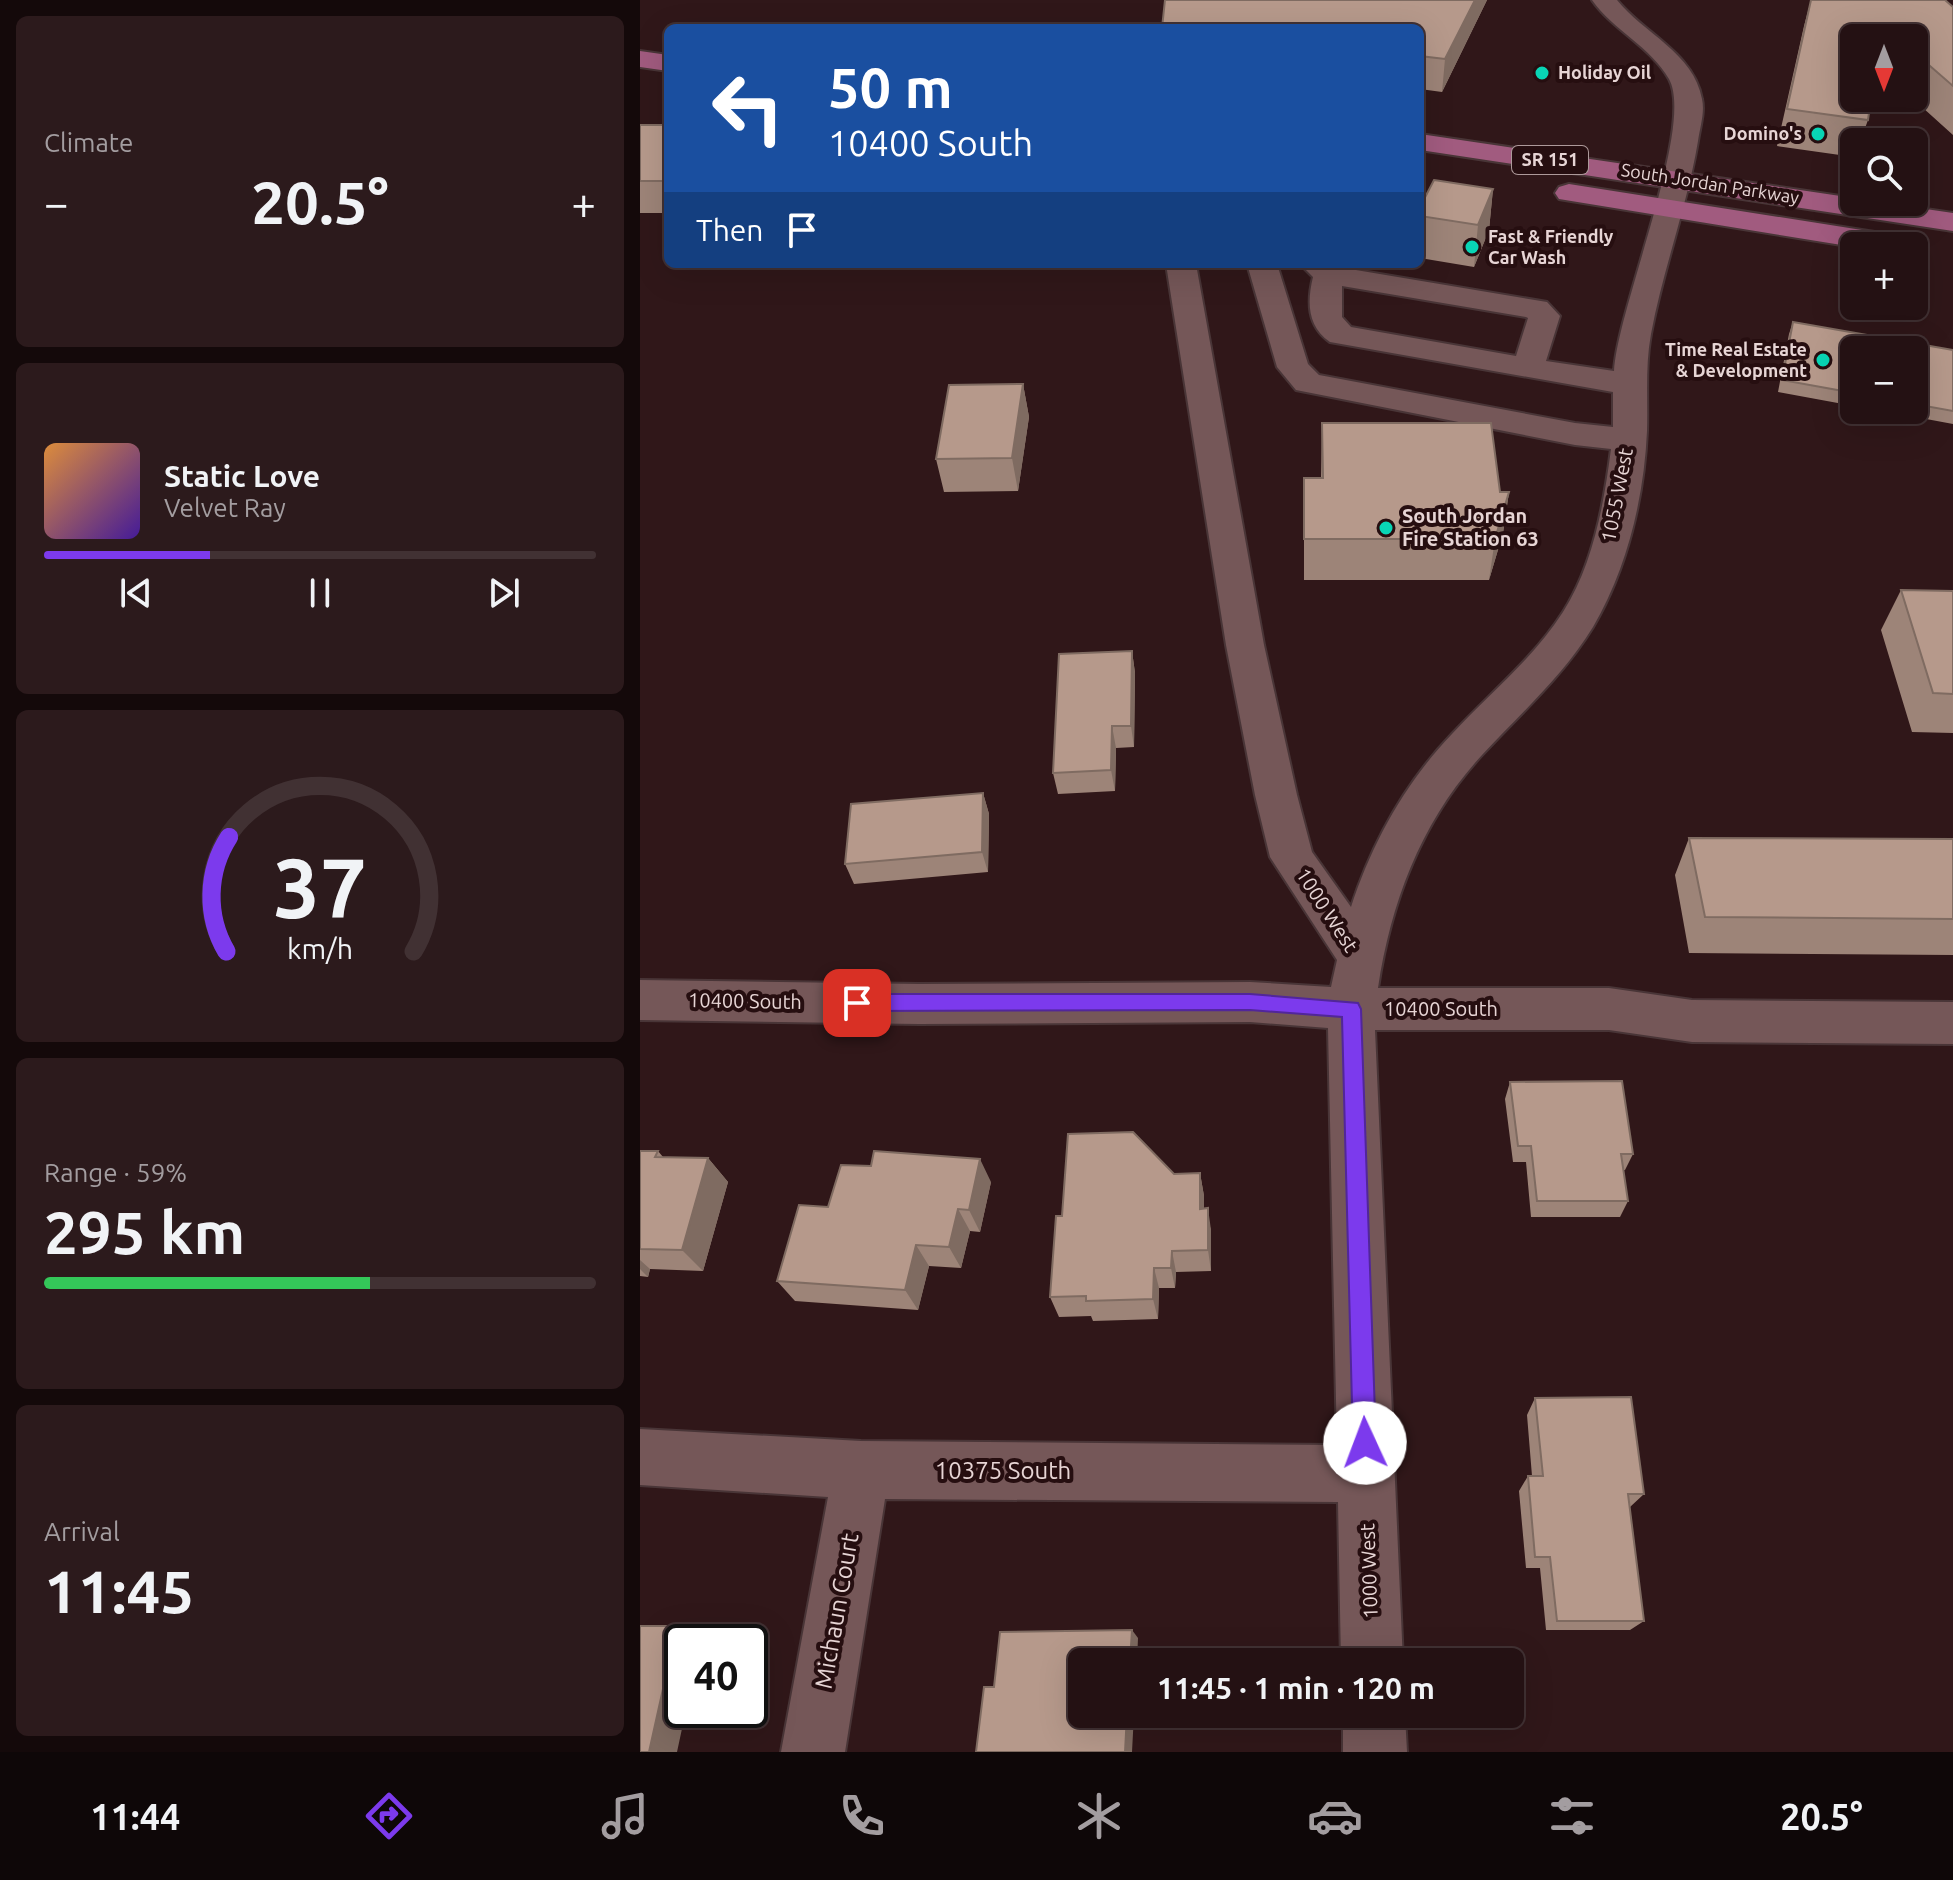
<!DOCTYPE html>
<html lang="en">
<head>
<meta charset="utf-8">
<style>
	:root { --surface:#241113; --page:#2c1a1c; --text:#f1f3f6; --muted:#a39da0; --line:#413133; --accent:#7c3aed }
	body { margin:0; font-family:Ubuntu,sans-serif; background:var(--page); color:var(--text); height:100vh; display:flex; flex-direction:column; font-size:30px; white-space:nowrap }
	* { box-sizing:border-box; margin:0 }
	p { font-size:26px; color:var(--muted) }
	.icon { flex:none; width:44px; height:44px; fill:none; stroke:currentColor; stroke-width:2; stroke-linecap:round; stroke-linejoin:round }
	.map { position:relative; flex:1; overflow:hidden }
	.details { display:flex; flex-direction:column; gap:16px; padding:16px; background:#14090a; width:640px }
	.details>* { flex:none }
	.guide { position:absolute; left:24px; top:24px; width:760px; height:244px; border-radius:12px; box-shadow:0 8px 32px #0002,0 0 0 2px var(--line); background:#1a4fa0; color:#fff; overflow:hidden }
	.needle { width:52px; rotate:180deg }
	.tools { position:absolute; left:1200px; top:24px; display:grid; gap:16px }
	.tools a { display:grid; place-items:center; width:88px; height:88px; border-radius:12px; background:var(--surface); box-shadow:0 8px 32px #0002,0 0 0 2px var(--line); font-size:40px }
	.speed { position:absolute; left:24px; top:1624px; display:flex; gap:16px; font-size:40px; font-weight:700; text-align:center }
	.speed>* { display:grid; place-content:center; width:104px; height:104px; border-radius:50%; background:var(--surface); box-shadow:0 8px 32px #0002,0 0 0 2px var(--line); line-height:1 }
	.speed .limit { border:4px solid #111; border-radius:12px; background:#fff; color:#111 }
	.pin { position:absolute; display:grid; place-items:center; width:68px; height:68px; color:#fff; margin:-34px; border-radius:16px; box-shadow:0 4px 12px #0006 }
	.me { position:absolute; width:88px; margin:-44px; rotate:358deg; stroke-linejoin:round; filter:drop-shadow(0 0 6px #0008) }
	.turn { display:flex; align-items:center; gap:28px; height:168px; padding:0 32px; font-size:36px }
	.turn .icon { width:104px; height:104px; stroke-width:2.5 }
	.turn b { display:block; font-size:56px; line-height:68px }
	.then { display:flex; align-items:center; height:76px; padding:0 32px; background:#0003; gap:16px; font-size:30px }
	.big { font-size:60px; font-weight:700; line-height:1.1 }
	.details .card { flex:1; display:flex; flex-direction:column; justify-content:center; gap:12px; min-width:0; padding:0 28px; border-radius:12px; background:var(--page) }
	.details .dial { align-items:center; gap:0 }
	.dial svg { height:208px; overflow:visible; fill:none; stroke:var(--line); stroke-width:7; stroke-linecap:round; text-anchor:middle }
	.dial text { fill:var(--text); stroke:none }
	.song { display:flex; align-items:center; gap:24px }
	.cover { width:96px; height:96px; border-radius:12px; background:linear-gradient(135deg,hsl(30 70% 55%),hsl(260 70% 35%)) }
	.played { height:8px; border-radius:4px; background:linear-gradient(90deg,var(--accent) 30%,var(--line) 30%) }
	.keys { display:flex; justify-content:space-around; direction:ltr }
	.heat { display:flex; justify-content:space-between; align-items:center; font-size:44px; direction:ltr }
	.charge { height:12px; border-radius:6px; background:linear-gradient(90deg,#34c759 59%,var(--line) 0) }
	.trip { position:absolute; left:428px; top:1648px; width:456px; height:80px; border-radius:12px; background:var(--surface); box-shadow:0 8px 32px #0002,0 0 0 2px var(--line); font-weight:700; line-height:80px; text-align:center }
	.menu { display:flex; height:128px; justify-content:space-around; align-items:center; background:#0e0708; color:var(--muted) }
	.menu .icon { width:56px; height:56px }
	.menu .selected { color:var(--accent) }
	.menu b { font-size:36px; color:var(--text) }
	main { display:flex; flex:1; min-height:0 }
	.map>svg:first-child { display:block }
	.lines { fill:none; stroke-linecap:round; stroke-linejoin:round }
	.minor-casing { stroke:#493537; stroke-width:4 }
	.major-casing { stroke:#493537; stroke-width:4 }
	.minor { fill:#755758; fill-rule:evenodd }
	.major { fill:#a15b7f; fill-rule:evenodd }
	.wall { fill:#9d8478 }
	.shaded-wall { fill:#7f6b61 }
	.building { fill:#b6998b; stroke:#7f6b61; stroke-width:2 }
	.route { fill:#7c3aed; stroke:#51269a; stroke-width:2 }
	.poi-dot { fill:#09d5b5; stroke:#260e10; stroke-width:3 }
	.labels { text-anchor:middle; stroke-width:8; stroke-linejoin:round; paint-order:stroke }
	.far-poi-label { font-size:18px; font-weight:bold; fill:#e7d5d5; stroke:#260e10; text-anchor:start }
	.shield { fill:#260e10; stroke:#ad999a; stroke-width:2 }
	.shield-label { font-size:18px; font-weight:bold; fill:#e7d5d5 }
	.far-street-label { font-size:18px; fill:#e7d5d5; stroke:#260e10 }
	.street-label { font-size:20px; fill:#e7d5d5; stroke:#260e10 }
	.poi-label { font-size:20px; font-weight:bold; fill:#e7d5d5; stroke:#260e10; text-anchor:start }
	.near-street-label { font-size:24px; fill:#e7d5d5; stroke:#260e10 }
</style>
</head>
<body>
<main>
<section class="details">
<div class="card"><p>Climate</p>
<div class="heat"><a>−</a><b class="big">20.5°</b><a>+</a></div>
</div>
<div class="card">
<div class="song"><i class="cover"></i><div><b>Static Love</b><p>Velvet Ray</p></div></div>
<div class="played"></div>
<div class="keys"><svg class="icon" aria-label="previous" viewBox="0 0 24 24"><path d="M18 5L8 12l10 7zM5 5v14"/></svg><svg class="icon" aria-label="pause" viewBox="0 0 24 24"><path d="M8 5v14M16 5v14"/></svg><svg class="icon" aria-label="next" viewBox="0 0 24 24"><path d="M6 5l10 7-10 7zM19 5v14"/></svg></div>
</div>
<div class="card dial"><svg viewBox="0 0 100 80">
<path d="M14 69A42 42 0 1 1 86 69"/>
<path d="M14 69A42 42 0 0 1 15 25" stroke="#7c3aed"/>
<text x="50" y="56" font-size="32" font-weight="700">37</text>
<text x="50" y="72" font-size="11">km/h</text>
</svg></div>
<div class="card"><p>Range · 59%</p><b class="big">295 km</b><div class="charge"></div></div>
<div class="card"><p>Arrival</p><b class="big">11:45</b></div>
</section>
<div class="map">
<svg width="1313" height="1752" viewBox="0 0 1313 1752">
	<rect width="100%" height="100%" fill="#301719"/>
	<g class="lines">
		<!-- minor casing -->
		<g class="minor-casing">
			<path id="minor" d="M 952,0 L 977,0 C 1003,33 1054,53 1062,99 C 1065,112 1060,127 1058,141 C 1047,207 1023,269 1011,334 C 1005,366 1008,399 1007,431 C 1004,498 987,569 953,627 C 923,676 880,714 842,755 C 782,820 751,901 738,988 L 969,988 L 1052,1000 L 1313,1002 L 1313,1044 L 1052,1042 L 969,1030 L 735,1030 L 763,1662 L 701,1662 L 698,1502 L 245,1499 L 205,1752 L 141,1752 L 188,1497 L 0,1485 L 0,1429 L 221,1441 L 697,1445 L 688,1028 L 610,1022 L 279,1024 L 0,1020 L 0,980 L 279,984 L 610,982 L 691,987 L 697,960 L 630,857 L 615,795 L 586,645 L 526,264 L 556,264 L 624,645 L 657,795 L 672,852 L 711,907 C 732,843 765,783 812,734 C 849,694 893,659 923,612 C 953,565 964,504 971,449 L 935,445 L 656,390 L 637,367 L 607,264 L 637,264 L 668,364 L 679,375 L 935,423 L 973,427 L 973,392 L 690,342 C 667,326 667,302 673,277 L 660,264 L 694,264 L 698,267 L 907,302 L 920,316 L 906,361 L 974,371 C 978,306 1055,126 1029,79 C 1011,47 973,30 952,0 ZM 702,286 L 886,317 L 888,318 L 876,356 L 711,327 L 702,317 Z
				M 703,1714 L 765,1714 L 767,1752 L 703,1752 Z"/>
		</g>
		<!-- major casing -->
		<g class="major-casing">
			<path id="major" d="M 0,51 L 28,55 L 28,71 L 0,67 Z
				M 780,134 L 1214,198 L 1214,202 L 1238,202 L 1313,213 L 1313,231 L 780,150 Z
				M 929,184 L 1260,236 L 1271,239 L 1275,245 L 1214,247 L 919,199 L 915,193 L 919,187 Z"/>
		</g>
		<!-- minor -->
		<use href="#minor" class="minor"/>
		<!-- major -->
		<use href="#major" class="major"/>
	</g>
	<!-- wall -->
	<path class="wall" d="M 525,0 L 847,0 L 802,92 L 780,89 L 780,28 Z
		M 1171,0 L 1313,7 L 1313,135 L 1272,98 L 1274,98 L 1274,38 L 1214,38 L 1228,120 L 1220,142 L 1214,142 L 1214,157 L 1137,146 L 1164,26 Z
		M 0,125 L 28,125 L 28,213 L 0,213 Z
		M 853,189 L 849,230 L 834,267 L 780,258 L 780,207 Z
		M 1153,322 L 1313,350 L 1313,424 L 1238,410 L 1274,410 L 1274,350 L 1214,350 L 1214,406 L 1138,392 L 1149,334 Z
		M 383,384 L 389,417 L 378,491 L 304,492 L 296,459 Z
		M 682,423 L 860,492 L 869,492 L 863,533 L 849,580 L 664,580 L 664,478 L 681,478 Z
		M 1261,590 L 1313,591 L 1313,733 L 1272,732 L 1241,630 Z
		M 492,651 L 495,673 L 494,747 L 476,748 L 475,791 L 418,794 L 413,773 Z
		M 343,793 L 349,814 L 348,872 L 214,884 L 205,864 Z
		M 1049,838 L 1313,839 L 1313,955 L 1049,953 L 1035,875 Z
		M 870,1082 L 993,1154 L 985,1170 L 983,1170 L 988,1201 L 980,1217 L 891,1217 L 886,1162 L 873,1162 L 865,1099 Z
		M 0,1151 L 18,1151 L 23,1157 L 68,1158 L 88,1182 L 63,1271 L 10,1269 L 8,1277 L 0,1276 Z
		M 560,1173 L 564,1196 L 564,1208 L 571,1230 L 571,1271 L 536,1272 L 535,1288 L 519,1288 L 518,1319 L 453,1321 L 451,1316 L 419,1317 L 410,1297 L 422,1216 L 534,1174 Z
		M 351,1182 L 340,1232 L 330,1231 L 321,1268 L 289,1266 L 278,1310 L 155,1301 L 137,1281 Z
		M 895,1398 L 1004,1494 L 990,1507 L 1004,1621 L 990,1630 L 906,1630 L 900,1568 L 886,1568 L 879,1491 L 888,1476 L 892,1476 L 887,1415 Z"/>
	<!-- shaded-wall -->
	<path class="shaded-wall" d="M 835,0 L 847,0 L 802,92 L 805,59 Z
		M 853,189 L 849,230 L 834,267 L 838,225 Z
		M 383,384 L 389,417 L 378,491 L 372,458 Z
		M 869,492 L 863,533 L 849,580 L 855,539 Z
		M 492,651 L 495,673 L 494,747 L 491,726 Z
		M 472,726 L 476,748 L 475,791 L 471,770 Z
		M 343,793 L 349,814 L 348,872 L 342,852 Z
		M 68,1158 L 88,1182 L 63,1271 L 42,1250 Z
		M 340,1159 L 351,1182 L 340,1232 L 329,1210 Z
		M 560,1173 L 564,1196 L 564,1231 L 560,1209 Z
		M 568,1208 L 571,1230 L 571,1271 L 568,1250 Z
		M 318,1209 L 330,1231 L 321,1268 L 309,1247 Z
		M 276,1245 L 289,1266 L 278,1310 L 265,1290 Z
		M 532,1251 L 536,1272 L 535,1288 L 531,1268 Z
		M 0,1260 L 10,1269 L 8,1277 L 0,1269 Z
		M 514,1268 L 519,1288 L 518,1319 L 513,1299 Z
		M 37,1626 L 62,1635 L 60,1642 L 42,1642 L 42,1710 L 46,1710 L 37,1752 L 9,1752 Z
		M 492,1630 L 498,1638 L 497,1662 L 490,1662 Z
		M 487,1714 L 494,1714 L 492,1752 L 485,1752 Z"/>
	<!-- building -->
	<path class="building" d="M 525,0 L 835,0 L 805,59 L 780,56 L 780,28 L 522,28 Z
		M 1171,0 L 1305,0 L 1313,7 L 1313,86 L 1274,52 L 1274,38 L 1258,38 L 1242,24 L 1240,38 L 1214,38 L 1214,98 L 1231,98 L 1228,120 L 1147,109 Z
		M 0,125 L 28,125 L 28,181 L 0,181 Z
		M 794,180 L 853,189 L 838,225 L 780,216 L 780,207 Z
		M 1153,322 L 1313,350 L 1313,411 L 1274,404 L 1274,350 L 1214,350 L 1214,393 L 1142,380 Z
		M 383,384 L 372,458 L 296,459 L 309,385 Z
		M 682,423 L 851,423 L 860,492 L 869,492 L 855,539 L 664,539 L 664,478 L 683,478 Z
		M 1261,590 L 1313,591 L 1313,694 L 1293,693 Z
		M 492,651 L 491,726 L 472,726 L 471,770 L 413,773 L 419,654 Z
		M 343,793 L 342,852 L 205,864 L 211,804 Z
		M 1049,838 L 1313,839 L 1313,919 L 1065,917 Z
		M 982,1081 L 993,1154 L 981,1154 L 988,1201 L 897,1201 L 891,1146 L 878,1146 L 870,1082 Z
		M 493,1132 L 534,1174 L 560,1173 L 560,1209 L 568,1208 L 568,1250 L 532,1251 L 531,1268 L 514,1268 L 513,1299 L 446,1301 L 446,1296 L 410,1297 L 416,1216 L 422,1216 L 428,1134 Z
		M 0,1151 L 18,1151 L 15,1157 L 68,1158 L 42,1250 L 0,1249 Z
		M 234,1151 L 340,1159 L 329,1210 L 318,1209 L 309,1247 L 276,1245 L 265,1290 L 137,1281 L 159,1205 L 188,1207 L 201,1165 L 231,1166 Z
		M 991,1397 L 1004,1494 L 988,1494 L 1004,1621 L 917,1621 L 910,1557 L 895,1557 L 888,1476 L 903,1476 L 895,1398 Z
		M 0,1626 L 37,1626 L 9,1752 L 0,1752 Z
		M 492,1630 L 490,1662 L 442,1662 L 442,1714 L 487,1714 L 485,1752 L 336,1752 L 344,1687 L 354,1687 L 360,1632 Z"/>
	<!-- route -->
	<path class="route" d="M 217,994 L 610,994 L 718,1003 L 721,1009 L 736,1443 L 733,1451 L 725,1455 L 717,1451 L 713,1443 L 702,1017 L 610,1010 L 217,1011 L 210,1009 L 207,1003 L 210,997 Z"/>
	<!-- markers -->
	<g class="poi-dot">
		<circle cx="902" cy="73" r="8"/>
		<circle cx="1178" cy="134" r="8"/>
		<circle cx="832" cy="247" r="8"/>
		<circle cx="1183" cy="360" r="8"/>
		<circle cx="746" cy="528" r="8"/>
	</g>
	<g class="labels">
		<!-- far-poi labels -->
		<g class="far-poi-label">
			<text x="918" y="79">Holiday Oil</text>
			<text x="1162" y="140" text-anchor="end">Domino's</text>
			<text x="848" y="243">Fast &amp; Friendly<tspan x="848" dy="21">Car Wash</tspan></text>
			<text x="1167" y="356" text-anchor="end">Time Real Estate<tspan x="1167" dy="21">&amp; Development</tspan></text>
		</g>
		<!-- shield labels -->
		<rect class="shield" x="872" y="146" width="76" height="28" rx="6"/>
		<g class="shield-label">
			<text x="910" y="166">SR 151</text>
		</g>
		<!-- far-street labels -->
		<g class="far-street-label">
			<text transform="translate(1070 184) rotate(9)" y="6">South Jordan Parkway</text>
		</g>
		<!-- street labels -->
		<g class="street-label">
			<text transform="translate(977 495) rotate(-79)" y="7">1055 West</text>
			<text transform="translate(687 910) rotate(57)" y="7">1000 West</text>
			<text transform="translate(105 1001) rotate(1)" y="7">10400 South</text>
			<text x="801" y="1016">10400 South</text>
			<text transform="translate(729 1571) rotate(-92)" y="7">1000 West</text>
		</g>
		<!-- poi labels -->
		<g class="poi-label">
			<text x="762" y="523">South Jordan<tspan x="762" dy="23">Fire Station 63</tspan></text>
		</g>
		<!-- near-street labels -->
		<g class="near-street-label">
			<text x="363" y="1479">10375 South</text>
			<text transform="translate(197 1611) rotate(-80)" y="8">Michaun Court</text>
		</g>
	</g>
</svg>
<div class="tools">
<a><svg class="needle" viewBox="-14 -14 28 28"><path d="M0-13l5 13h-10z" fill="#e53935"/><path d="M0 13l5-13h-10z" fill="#a39da0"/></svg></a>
<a><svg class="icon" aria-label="search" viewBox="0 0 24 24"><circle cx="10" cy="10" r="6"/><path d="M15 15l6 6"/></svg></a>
<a>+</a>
<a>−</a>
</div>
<div class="speed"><div class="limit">40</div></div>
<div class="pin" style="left:217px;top:1003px;background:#d93025"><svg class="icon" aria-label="arrive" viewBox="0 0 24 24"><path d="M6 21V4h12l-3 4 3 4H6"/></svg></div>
<svg class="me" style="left:725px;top:1443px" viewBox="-20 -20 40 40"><circle r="19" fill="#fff"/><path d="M0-13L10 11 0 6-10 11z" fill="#7c3aed"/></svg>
<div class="trip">11:45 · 1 min · 120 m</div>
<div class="guide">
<div class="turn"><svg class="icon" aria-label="left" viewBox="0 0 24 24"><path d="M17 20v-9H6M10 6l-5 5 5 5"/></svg><div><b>50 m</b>10400 South</div></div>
<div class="then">Then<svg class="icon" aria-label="arrive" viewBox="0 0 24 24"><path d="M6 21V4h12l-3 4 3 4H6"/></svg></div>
</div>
</div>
</main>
<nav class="menu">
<b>11:44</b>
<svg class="icon selected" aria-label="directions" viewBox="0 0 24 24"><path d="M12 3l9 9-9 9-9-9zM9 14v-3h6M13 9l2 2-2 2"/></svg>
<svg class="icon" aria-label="music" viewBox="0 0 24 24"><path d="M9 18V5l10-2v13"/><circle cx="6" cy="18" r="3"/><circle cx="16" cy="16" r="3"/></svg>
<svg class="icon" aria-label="phone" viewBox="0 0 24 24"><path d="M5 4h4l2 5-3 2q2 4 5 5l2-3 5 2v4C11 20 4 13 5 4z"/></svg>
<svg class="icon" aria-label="climate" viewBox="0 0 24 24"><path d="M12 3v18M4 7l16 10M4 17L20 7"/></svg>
<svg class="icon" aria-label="car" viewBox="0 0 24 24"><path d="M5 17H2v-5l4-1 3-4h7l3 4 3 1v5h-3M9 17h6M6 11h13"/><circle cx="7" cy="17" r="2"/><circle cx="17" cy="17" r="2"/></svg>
<svg class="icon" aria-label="filters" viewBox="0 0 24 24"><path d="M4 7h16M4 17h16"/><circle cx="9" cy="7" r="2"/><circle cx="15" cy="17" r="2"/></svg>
<b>20.5°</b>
</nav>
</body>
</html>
